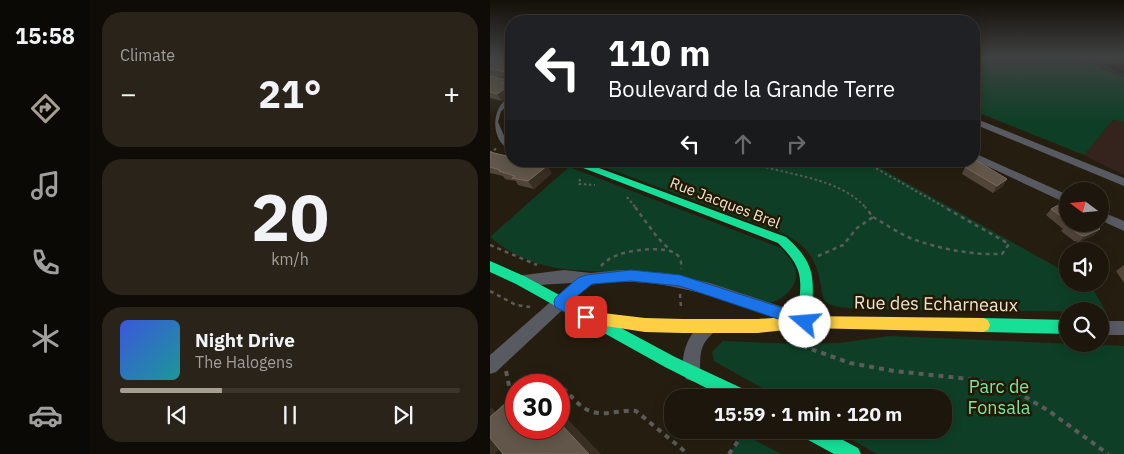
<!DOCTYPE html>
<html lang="en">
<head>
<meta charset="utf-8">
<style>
	:root { --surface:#1c160c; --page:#29231a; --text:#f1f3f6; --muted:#a09f9d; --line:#3a352d; --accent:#a69f90 }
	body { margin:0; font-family:"IBM Plex Sans",sans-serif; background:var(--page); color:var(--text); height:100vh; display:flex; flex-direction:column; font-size:19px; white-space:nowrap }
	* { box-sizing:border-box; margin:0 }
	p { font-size:16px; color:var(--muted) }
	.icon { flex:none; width:28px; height:28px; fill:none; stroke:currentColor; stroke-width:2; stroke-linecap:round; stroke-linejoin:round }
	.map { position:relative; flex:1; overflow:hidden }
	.drawer { display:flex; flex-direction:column; gap:12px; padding:12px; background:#0f0c07; width:400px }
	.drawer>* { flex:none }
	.banner { position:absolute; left:15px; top:15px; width:475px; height:152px; border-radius:20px; box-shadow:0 2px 12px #0003,0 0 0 1px var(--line); background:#202124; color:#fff; overflow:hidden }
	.needle { width:32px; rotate:286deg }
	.tools { position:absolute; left:569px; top:182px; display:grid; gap:10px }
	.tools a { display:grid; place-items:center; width:50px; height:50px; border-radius:50%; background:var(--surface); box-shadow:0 2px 12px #0003,0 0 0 1px var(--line); font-size:25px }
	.speed { position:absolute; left:15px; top:374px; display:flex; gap:10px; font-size:25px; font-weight:700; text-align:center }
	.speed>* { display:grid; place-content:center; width:65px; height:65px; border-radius:50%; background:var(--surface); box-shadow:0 2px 12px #0003,0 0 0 1px var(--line); line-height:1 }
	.speed .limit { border:8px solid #d22; background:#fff; color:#111 }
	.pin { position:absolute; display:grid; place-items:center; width:42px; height:42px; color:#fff; margin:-21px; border-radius:10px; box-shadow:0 2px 8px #0006 }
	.me { position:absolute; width:55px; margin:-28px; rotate:288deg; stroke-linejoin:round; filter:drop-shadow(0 0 4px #0008) }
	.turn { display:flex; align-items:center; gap:18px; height:105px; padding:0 20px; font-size:22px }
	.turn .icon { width:65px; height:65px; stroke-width:2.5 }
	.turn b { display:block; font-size:35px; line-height:42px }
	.lanes { display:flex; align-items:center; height:48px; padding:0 20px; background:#0003; justify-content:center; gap:25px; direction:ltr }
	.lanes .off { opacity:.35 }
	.big { font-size:38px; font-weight:700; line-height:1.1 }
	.drawer .card { flex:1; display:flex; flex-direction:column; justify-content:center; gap:8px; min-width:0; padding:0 18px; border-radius:20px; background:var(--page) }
	.drawer .dial { align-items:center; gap:0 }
	.dial b { font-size:65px; line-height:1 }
	.song { display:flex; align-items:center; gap:15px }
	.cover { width:60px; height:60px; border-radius:8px; background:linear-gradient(135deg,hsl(230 70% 55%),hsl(180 70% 35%)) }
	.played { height:5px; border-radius:2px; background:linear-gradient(90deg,var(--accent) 30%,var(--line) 30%) }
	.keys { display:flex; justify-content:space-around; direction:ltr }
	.heat { display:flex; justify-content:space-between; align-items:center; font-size:28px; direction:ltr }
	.trip { position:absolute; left:174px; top:389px; width:288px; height:50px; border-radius:20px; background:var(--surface); box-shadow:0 2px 12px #0003,0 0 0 1px var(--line); font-weight:700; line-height:50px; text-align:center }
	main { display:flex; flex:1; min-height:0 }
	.dock { display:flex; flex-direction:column; width:90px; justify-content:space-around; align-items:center; background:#0b0905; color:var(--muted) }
	.dock .icon { width:35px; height:35px }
	.dock .on { color:var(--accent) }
	.dock b { font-size:22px; color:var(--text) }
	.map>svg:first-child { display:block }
	.industrial { fill:#35241e }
	.green { fill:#0e3f26 }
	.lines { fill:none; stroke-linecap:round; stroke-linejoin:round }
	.stream { stroke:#03141f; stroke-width:3 }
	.path-far2 { stroke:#5c5b5c; stroke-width:2; stroke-dasharray:2.5 2.5; stroke-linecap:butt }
	.path-far1 { stroke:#5c5b5c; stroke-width:2.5; stroke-dasharray:4 4; stroke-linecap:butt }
	.path { stroke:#5c5b5c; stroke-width:4; stroke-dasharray:5 5; stroke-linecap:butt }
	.street { fill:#575a61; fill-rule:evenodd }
	.fast { fill:#16e098; fill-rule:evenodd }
	.slow { fill:#ffcf43; fill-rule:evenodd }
	.wall { fill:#514538 }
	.shaded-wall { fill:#382e21 }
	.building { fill:#615649; stroke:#776c5f }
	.route { fill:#1a73e8; stroke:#114b97 }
	.labels { text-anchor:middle; stroke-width:5; stroke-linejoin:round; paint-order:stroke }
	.street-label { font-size:15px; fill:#ece4d5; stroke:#241800 }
	.near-street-label { font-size:18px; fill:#ece4d5; stroke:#241800 }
	.near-park-label { font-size:18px; fill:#78e7ac; stroke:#241800 }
</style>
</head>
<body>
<main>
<nav class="dock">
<b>15:58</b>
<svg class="icon on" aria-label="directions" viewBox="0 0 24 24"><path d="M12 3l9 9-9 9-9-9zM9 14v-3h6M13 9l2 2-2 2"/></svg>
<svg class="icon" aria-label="music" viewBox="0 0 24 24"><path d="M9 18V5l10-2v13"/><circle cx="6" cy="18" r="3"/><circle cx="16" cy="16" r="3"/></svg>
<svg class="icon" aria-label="phone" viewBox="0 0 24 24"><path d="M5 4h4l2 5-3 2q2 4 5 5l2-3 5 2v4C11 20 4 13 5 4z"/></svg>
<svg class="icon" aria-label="climate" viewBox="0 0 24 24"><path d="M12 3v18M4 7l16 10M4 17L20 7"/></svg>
<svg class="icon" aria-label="car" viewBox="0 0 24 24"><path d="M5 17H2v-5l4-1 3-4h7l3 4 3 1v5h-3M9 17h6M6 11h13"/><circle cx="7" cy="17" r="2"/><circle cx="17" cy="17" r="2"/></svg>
</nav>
<section class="drawer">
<div class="card"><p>Climate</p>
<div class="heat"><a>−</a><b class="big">21°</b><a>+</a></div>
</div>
<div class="card dial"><b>20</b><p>km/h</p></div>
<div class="card">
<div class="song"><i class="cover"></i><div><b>Night Drive</b><p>The Halogens</p></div></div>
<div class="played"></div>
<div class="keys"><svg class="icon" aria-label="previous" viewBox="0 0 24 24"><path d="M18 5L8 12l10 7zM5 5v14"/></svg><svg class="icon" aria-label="pause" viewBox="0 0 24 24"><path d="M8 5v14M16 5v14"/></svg><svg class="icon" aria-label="next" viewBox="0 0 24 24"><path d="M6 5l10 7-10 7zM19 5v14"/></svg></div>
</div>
</section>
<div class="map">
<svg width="634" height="454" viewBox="0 0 634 454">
	<rect width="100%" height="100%" fill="#251e10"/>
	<!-- industrial -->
	<path class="industrial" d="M 623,120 L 634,122 L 634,175 L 594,155 Z"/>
	<!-- green -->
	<path class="green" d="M 484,57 L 512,57 L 535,61 L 543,57 L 582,57 L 634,77 L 634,122 L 623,120 L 594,155 L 484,111 Z
		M 98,161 L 378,161 L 577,273 L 578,284 L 598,284 L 601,286 L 616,312 L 369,309 C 360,308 342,308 335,301 C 332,297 332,291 331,286 C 326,258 319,248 294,234 Z
		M 79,167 L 291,248 C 295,253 300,259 303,264 C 314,283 293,302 275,304 C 236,294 196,280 157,274 C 145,272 133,272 122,272 C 73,270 40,270 0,237 Z
		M 400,336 L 634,346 L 634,454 L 387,454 L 345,430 L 452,430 L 452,398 L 288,397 L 224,361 L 222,352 L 233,341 L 307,344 L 349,343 Z
		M 253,434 L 291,454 L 239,454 Z"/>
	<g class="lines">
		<!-- stream -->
		<path class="stream" d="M 517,57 L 526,59 L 536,57
			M 599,57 L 634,72"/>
		<!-- path-far2 -->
		<path class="path-far2" d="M 0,153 L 7,148
			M 257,161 C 295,176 348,176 376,208
			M 373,161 L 456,208
			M 90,179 L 89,184 L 105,185
			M 137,197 L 146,208"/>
		<!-- path-far1 -->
		<path class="path-far1" d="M 145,207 L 167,237 L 181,251
			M 383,217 C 395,224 407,232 420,238 C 449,249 481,255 512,254 L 519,244 L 454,207
			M 0,245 L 47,265
			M 328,256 L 353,245 L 367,228 L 383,217 L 375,207
			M 111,266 C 116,261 121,257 128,255 C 140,250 181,244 189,257 C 192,261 191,265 191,269
			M 0,291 L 26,305 L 40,307
			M 190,294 L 191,308"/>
		<!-- path -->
		<path class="path" d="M 304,341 L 307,344 L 360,363 L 404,371 L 479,379 L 520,388 L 559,411 L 618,454
			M 16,371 L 22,400
			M 47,385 L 59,379 C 77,385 84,407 103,412 C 117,416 132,409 146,411 L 198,454
			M 239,454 L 253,434"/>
		<!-- street -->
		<path class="street" d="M 21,96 L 21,103 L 11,111 L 8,122 L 15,138 L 21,143 L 21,150 C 0,142 0,106 21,96 Z
			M 484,118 L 634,178 L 634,186 L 484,124 Z
			M 484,153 L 578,195 L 578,204 L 484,160 Z
			M 610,211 L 634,221 L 634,231 L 610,220 Z
			M 74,270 L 101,273 L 131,270 L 176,273 L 220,283 L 305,311 L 310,313 L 313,318 L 310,323 L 305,325 C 246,305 188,279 124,282 C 115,283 106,283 98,286 L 6,372 L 0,374 L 0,355 L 82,283 L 31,286 L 26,284 L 24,280 L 26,276 Z
			M 220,319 L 225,321 L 228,326 C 224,334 216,338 213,346 C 208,357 212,369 208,379 L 202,381 L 196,379 C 187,358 199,327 220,319 Z
			M 610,321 L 634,321 L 634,335 L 610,335 Z"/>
		<!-- fast -->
		<path class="fast" d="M 75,161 L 90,161 L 296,237 C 330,267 322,281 322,322 L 320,327 L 315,328 L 310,327 L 308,322 C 309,283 319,273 288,243 Z
			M 0,261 L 34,276 L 185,357 L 260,392 L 262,398 L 236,398 L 175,367 L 26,284 L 0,272 Z
			M 493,318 L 578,320 L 578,334 L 493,332 L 488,330 L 486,325 L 488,320 Z
			M 309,430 L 334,430 L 368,448 L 371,454 L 344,454 L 311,436 Z"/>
		<!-- slow -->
		<path class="slow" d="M 96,311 L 155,318 L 193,319 L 268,319 L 315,316 L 493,318 L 498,320 L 500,325 L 498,330 L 493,332 L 315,328 L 268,333 L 193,333 L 155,332 L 96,323 L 91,321 L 89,317 L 91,313 Z"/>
	</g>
	<!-- wall -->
	<path class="wall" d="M 0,57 L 21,57 L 21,85 L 18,78 L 0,76 L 18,80 L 21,85 L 21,100 L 18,96 L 12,101 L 0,98 Z
		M 0,152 L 62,173 L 44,189 L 28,185 L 26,181 L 15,179 L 13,176 L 0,173 Z
		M 475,167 L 517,179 L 513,186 L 503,193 L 472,174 Z
		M 578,205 L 578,224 L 603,224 L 604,235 L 589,242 L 584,241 L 571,231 L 573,229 L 556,215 L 561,209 Z
		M 634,265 L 634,283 L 626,271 Z"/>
	<!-- shaded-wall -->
	<path class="shaded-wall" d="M 21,78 L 21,85 L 18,80 Z
		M 18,80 L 21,85 L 21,94 L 12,101 L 7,94 L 11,83 Z
		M 57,166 L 62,173 L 44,189 L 38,181 Z
		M 517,179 L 513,186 L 503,193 L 507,186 Z
		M 610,229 L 604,235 L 589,242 L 595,236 Z
		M 0,408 L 3,409 L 22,431 L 0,423 Z
		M 69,410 L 111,454 L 99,454 L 69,422 Z
		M 0,432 L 20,438 L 5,454 L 0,454 Z"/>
	<!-- building -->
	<path class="building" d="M 0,57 L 21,57 L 21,78 L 18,80 L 17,72 L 0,69 Z
		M 0,76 L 18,80 L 11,83 L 21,85 L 21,96 L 18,96 L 17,87 L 7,94 L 0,92 Z
		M 0,152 L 21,157 L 21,161 L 37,161 L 57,166 L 38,181 L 22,178 L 25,176 L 9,171 L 10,170 L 0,167 Z
		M 484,159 L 517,179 L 507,186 L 475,167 L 479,161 L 484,161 Z
		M 574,202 L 578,205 L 578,221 L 561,209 Z
		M 579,224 L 603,224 L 610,229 L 595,236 L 590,235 L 576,225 Z
		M 26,394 L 26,428 L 69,428 L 69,422 L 99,454 L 13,454 L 0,438 L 0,417 Z"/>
	<!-- sky -->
	<linearGradient id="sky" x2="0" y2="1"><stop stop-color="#141009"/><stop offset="0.47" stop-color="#404142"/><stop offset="1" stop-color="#404142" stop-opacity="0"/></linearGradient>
	<rect width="634" height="121" fill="url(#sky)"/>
	<!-- route -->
	<path class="route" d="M 141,270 L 190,275 L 315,315 L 320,317 L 322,322 L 320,326 L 315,328 L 190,286 L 141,281 L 102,284 L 81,301 L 101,312 L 103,317 L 101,321 L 96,323 L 65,307 L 64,302 L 65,298 L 88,278 L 96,275 Z"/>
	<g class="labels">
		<!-- street labels -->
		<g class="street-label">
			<text transform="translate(235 203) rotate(21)" y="5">Rue Jacques Brel</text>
		</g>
		<!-- near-street labels -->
		<g class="near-street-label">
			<text transform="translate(446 304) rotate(1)" y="6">Rue des Echarneaux</text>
		</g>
		<!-- near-park labels -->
		<g class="near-park-label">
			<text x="509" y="393">Parc de<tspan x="509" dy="21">Fonsala</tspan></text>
		</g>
	</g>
</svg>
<div class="tools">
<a><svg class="needle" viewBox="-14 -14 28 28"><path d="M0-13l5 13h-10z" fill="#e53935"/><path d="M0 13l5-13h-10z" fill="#a09f9d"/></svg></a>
<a><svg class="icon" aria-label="sound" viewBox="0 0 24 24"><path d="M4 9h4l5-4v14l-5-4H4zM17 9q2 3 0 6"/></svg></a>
<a><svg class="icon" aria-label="search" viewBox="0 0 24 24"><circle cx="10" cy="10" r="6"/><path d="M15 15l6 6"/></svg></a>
</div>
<div class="speed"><div class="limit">30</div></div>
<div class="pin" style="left:96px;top:317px;background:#d93025"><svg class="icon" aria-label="arrive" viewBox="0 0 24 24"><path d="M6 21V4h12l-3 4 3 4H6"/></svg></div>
<svg class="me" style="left:315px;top:322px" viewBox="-20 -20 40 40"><circle r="19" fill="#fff"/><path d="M0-13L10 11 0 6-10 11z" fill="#1a73e8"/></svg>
<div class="trip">15:59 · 1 min · 120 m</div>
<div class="banner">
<div class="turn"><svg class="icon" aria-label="left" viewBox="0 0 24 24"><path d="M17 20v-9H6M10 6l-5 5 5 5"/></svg><div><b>110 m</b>Boulevard de la Grande Terre</div></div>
<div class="lanes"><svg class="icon" aria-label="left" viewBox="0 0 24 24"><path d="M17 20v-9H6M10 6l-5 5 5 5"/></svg><svg class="icon off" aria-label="ahead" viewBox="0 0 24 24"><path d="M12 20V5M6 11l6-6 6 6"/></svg><svg class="icon off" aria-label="right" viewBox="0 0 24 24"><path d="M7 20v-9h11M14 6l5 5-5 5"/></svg></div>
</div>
</div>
</main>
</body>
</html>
